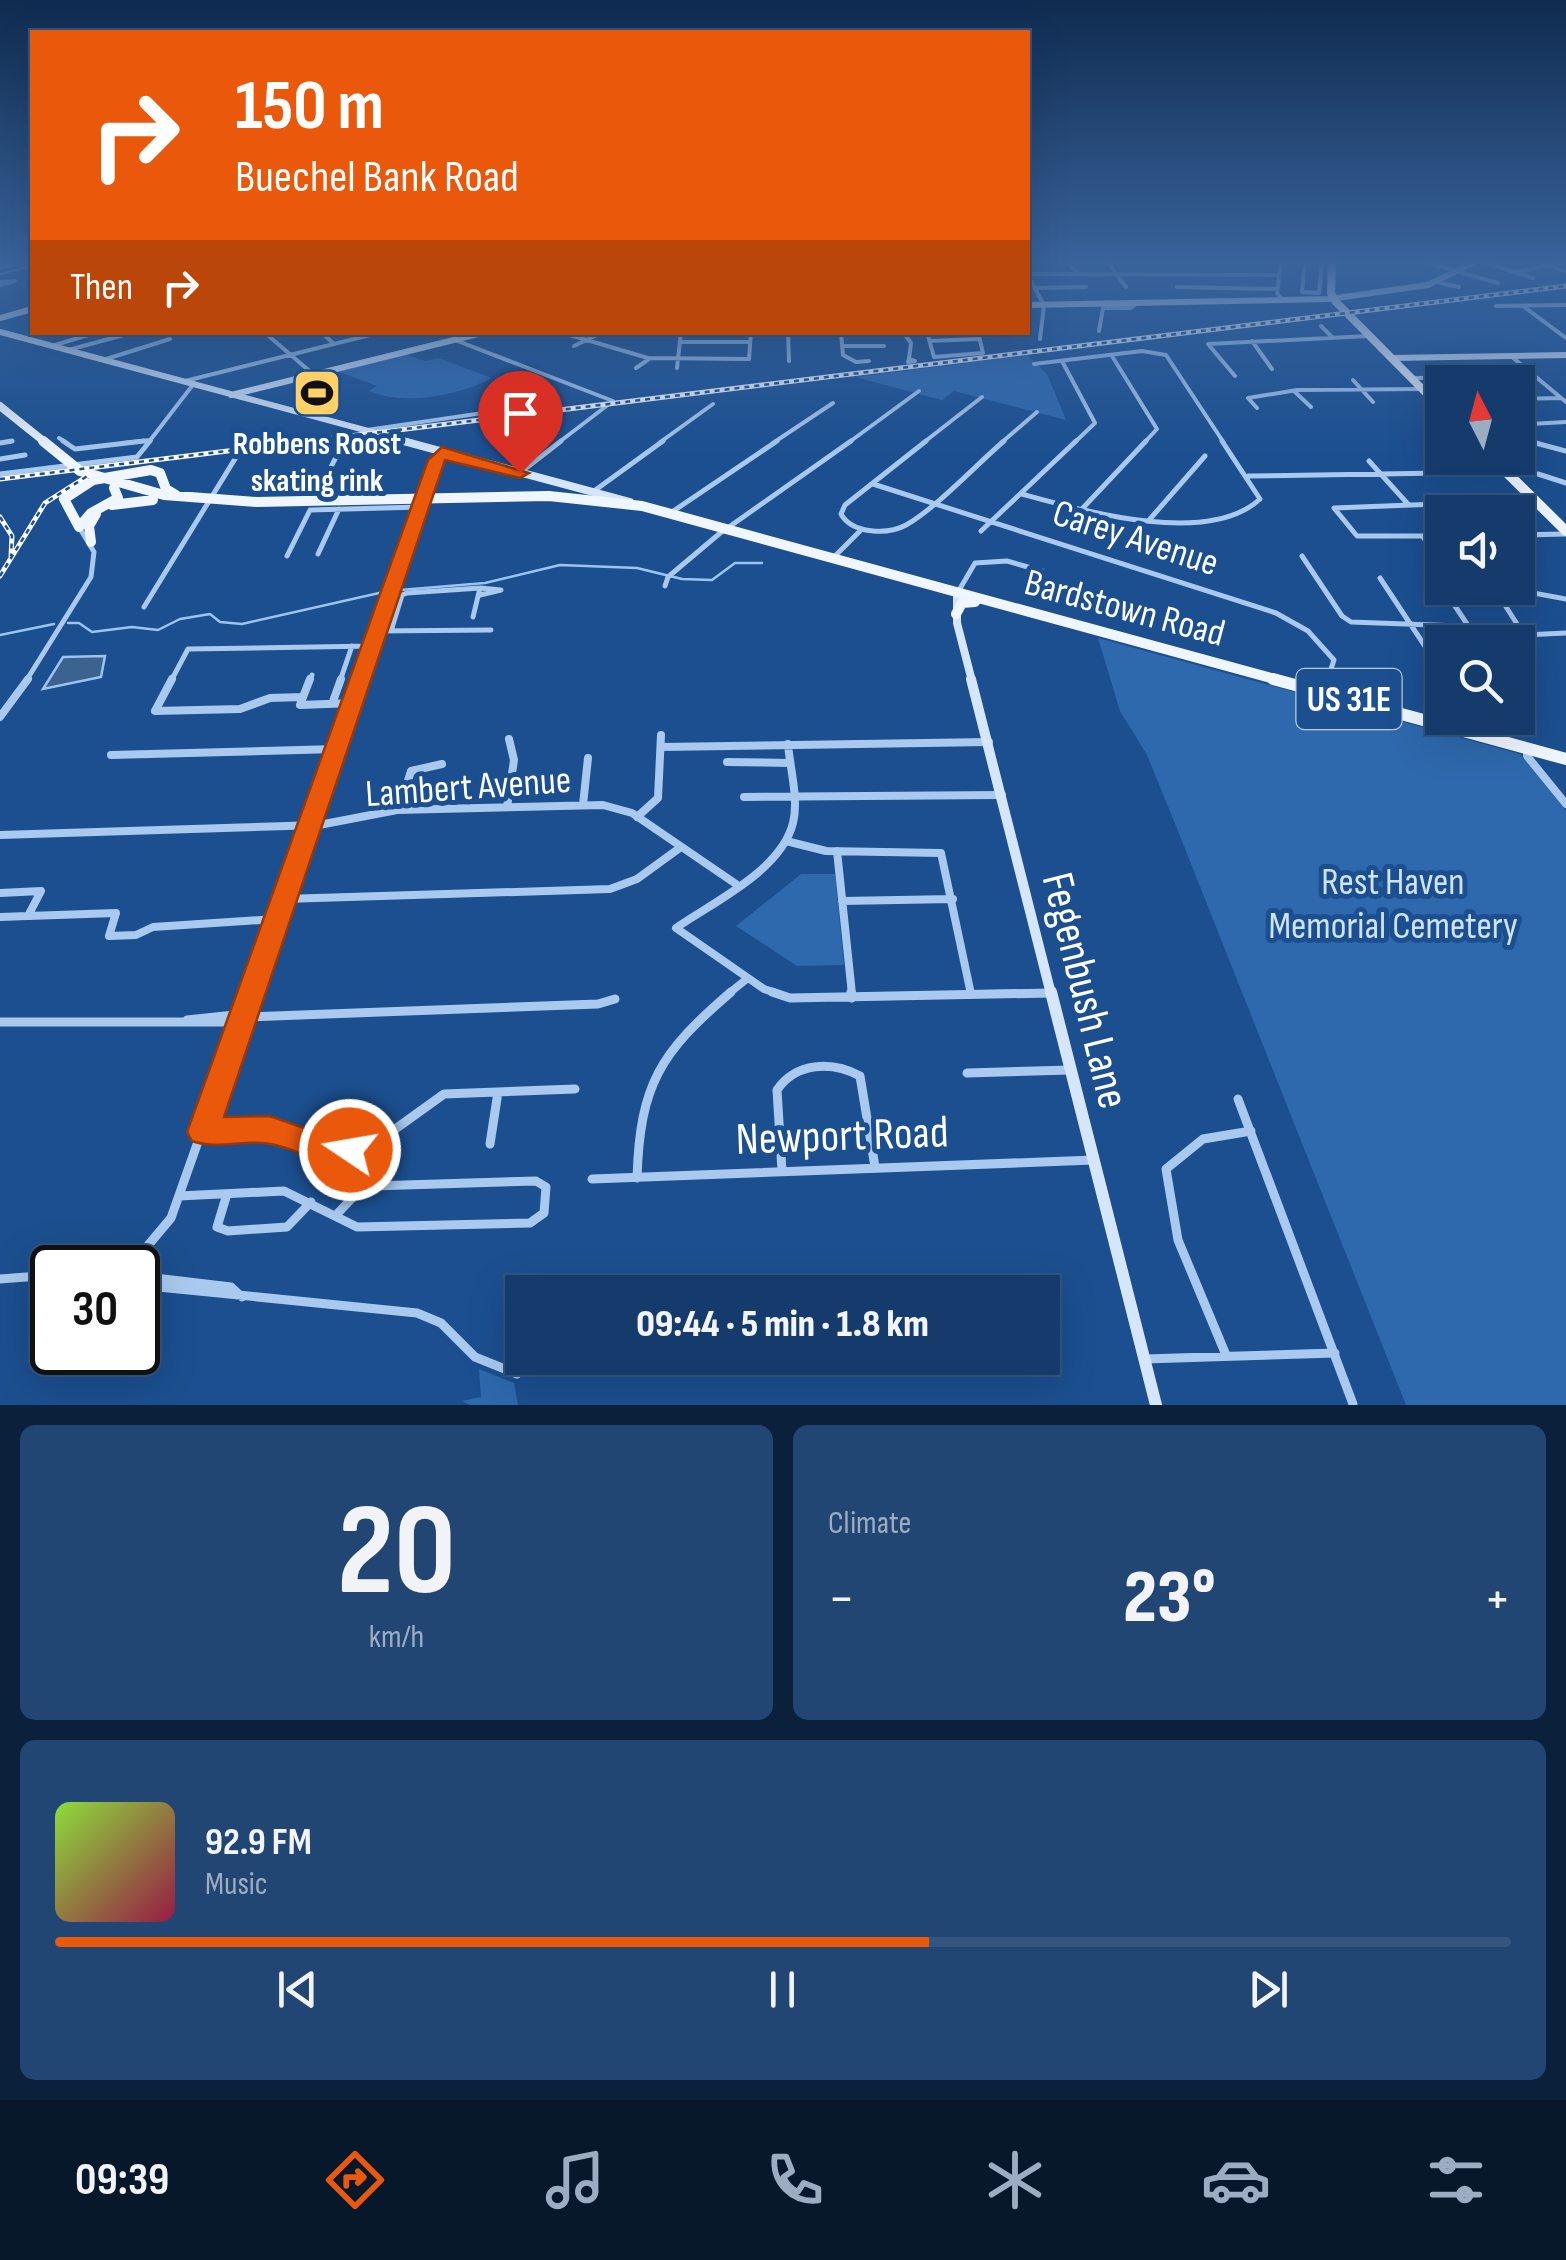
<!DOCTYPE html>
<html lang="en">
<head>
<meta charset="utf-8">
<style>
	:root { --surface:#143b6b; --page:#214673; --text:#f1f3f6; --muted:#9dadc1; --line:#33557e; --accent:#ea580c }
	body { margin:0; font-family:"Sofia Sans Condensed",sans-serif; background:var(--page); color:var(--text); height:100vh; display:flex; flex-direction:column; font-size:38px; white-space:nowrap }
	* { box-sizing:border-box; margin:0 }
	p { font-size:32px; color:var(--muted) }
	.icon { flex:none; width:55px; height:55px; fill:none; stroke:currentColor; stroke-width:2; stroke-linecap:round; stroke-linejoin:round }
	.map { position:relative; height:1405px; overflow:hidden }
	.details { display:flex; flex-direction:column; gap:20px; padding:20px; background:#0b203b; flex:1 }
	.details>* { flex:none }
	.top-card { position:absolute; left:30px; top:30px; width:1000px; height:305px; border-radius:0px; box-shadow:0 10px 40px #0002,0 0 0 2px var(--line); background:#ea580c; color:#fff; overflow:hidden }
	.needle { width:65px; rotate:354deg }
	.fabs { position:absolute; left:1425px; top:365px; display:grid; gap:20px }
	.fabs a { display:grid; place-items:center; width:110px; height:110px; border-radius:0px; background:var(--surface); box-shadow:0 10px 40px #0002,0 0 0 2px var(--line); font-size:50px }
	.speed { position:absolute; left:30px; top:1245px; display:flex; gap:20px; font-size:50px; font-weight:700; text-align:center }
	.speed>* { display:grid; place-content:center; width:130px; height:130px; border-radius:50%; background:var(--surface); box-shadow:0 10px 40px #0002,0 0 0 2px var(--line); line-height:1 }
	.speed .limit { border:5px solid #111; border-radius:15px; background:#fff; color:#111 }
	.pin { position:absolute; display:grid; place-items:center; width:85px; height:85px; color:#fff; margin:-102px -42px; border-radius:50% 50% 50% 0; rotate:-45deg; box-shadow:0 0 10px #0007 }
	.pin .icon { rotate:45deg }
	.me { position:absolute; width:110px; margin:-55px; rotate:282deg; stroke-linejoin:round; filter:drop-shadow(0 0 8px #0008) }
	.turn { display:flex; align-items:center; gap:35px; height:210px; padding:0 40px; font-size:45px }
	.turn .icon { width:130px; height:130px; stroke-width:2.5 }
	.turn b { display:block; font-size:70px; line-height:85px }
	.then { display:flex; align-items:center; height:95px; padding:0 40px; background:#0003; gap:20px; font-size:38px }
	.big { font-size:75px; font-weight:800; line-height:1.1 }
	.details .widget { flex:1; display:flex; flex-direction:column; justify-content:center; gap:15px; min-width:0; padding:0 35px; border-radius:15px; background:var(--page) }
	.details .dial { align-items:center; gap:0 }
	.dial b { font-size:130px; line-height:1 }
	.song { display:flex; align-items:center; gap:30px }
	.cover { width:120px; height:120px; border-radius:15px; background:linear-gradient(135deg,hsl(90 70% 55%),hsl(340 70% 35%)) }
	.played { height:10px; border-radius:5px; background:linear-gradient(90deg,var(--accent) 60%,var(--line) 60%) }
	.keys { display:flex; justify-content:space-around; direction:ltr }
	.heat { display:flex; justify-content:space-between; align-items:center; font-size:55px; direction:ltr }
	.details .tiles { flex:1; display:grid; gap:20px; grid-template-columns:1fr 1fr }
	.widget:last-child { grid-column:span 2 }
	.trip { position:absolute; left:505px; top:1275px; width:555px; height:100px; border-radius:0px; background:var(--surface); box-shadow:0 10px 40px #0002,0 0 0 2px var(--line); font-weight:800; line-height:100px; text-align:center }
	.tabs { display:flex; height:160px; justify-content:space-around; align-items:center; background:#08182b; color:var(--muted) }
	.tabs .icon { width:70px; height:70px }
	.tabs .selected { color:var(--accent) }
	.tabs b { font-size:45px; color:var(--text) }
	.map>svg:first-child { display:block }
	.green { fill:#2e69ad }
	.water { fill:#3c6290; stroke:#9cc4f0; stroke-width:2.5 }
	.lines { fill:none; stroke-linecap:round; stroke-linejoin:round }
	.stream { stroke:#9cc4f0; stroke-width:2.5 }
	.street-far3 { stroke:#a9c9ee; stroke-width:4 }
	.street-far2 { stroke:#a9c9ee; stroke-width:5 }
	.street-far1 { stroke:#a9c9ee; stroke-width:8 }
	.street { stroke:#a9c9ee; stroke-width:9 }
	.secondary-far3 { stroke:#d6e6fa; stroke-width:6 }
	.secondary-far2 { stroke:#d6e6fa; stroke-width:8 }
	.secondary-far1 { stroke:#d6e6fa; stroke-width:10 }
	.secondary { stroke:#d6e6fa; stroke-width:12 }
	.primary-far2 { stroke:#f0f6ff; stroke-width:8 }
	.primary-far1 { stroke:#f0f6ff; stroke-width:10 }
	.primary { stroke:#f0f6ff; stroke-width:12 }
	.rail-casing { stroke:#fff; stroke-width:5 }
	.rail { stroke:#1b4f8f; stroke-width:2.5; stroke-dasharray:5; stroke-linecap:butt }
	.route { fill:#ea580c; stroke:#983908; stroke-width:2.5 }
	.labels { text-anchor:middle; stroke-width:10; stroke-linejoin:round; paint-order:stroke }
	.far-poi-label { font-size:32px; font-weight:bold; fill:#fff; stroke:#1b4f8f }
	.shield { fill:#1b4f8f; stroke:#bbcadd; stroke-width:2.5 }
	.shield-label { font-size:35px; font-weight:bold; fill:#fff }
	.street-label { font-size:38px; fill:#fff; stroke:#1b4f8f }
	.park-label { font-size:38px; fill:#cfe3fa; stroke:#1b4f8f }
	.near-street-label { font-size:45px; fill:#fff; stroke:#1b4f8f }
</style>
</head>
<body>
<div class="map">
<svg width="1566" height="1405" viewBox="0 0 1566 1405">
	<rect width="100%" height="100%" fill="#1b4f8f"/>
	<!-- green -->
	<path class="green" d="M 403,354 L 426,361 L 438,358 L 492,378 C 458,396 404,406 369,391 L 377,386 L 334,370 Z
		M 1027,355 L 1047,374 L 1066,420 L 954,391 L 942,400 L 855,377 Z
		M 1098,638 L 1520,754 L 1566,811 L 1566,1405 L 1406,1405 L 1174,821 L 1147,755 L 1120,711 Z
		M 801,874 L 835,874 L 844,965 L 797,966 L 736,926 Z
		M 479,1369 L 514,1383 L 518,1405 L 470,1405 L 462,1401 L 481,1397 Z"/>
	<!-- water -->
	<path class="water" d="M 105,656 L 101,677 L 43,689 L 63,657 Z"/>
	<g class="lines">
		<!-- stream -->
		<path class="stream" d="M 0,274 L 32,266
			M 68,623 L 79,623 L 92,632 L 132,627 L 158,630 L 180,619 L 210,614 L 220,622 L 242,624 L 388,591 L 485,583 L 560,565 L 637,568 L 682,579 L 712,580 L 735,563 L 762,563
			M 0,635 L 54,624"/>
		<!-- street-far3 -->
		<path class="street-far3" d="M 1066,261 L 1079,274
			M 1107,261 L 1126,287
			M 1281,261 L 1277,293 L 1283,300
			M 1305,261 L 1302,292 L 1319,293 L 1322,261
			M 1422,261 L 1498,283
			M 1481,261 L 1533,278
			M 1548,265 L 1566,272
			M 0,268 L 31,261
			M 1515,272 L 1566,262
			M 1028,274 L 1279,275
			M 1028,276 L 1044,305 L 1040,339
			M 0,282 L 15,281 L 0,285
			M 1437,282 L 1459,287
			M 1177,287 L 1277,289
			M 1035,288 L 1086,287
			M 1496,306 L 1566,305
			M 1523,306 L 1566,338
			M 1321,326 L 1333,338
			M 1099,331 L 1103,308 L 1131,308 L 1137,303
			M 264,332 L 313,374
			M 321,332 L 334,344
			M 788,332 L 789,361
			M 856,332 L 841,333 L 843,355 L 856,362 L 869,361
			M 903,332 L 911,343 L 909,359
			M 927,332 L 934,357 L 983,353 L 978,332
			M 563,333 L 648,358 L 749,359 L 751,332
			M 455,340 L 613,401 L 558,443
			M 929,341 L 978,339
			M 1252,341 L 1272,369
			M 680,342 L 750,342
			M 52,346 L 98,332
			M 574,346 L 603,332
			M 843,346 L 884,346
			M 68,350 L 135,332
			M 1112,356 L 1157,429 L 1144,443
			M 1511,356 L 1566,402
			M 909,359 L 915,361 L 908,362 Z
			M 103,360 L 170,339
			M 1062,361 L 1095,423 L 1074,443
			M 1034,364 L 1142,351 L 1166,355 L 1224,443
			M 636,368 L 649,359
			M 677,368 L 681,332
			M 1235,376 L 1208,344 L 1369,336
			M 1413,378 L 1492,377
			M 1353,380 L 1373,402
			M 185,381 L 382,332
			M 1294,391 L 1311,407
			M 1518,399 L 1561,398
			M 1257,408 L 1248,398 L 1297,390 L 1422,389
			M 367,430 L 544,404
			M 1518,431 L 1530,424 L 1566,422
			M 59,438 L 67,443
			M 1518,438 L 1538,443
			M 0,443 L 12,441
			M 123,443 L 151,440
			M 148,443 L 192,386
			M 316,443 L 377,435
			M 659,443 L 713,404
			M 773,443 L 833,403
			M 848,443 L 919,391
			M 923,443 L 982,397
			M 1001,443 L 1037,412"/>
		<!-- street-far2 -->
		<path class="street-far2" d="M 63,441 L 75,449 L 144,441
			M 926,441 L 845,505 L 841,514 C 852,534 888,535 906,525 C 935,509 977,464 1004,441
			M 1528,441 L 1566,451
			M 0,443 L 12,441
			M 0,459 L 25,455
			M 1369,461 L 1407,503
			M 521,472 L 561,441
			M 1509,473 L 1538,474 L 1566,483
			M 0,474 L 137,457 L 150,441
			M 1248,476 L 1505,472
			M 873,484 L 1276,613 L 1308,631 L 1334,660 L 1327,681
			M 594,491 L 663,441
			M 1022,494 C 1084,511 1208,547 1260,499 L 1222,441
			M 316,497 L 344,441
			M 1081,510 L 1146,441
			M 669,514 L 777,441
			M 1150,519 L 1205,456
			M 981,531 L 1076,441
			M 1518,535 L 1566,534
			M 1442,536 L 1357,536 L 1334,508 L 1463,503 L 1481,512
			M 1423,537 L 1432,549
			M 318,554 L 339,509
			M 287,556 L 310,510 L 421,507
			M 1302,556 L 1342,616 L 1351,622 L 1487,627
			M 833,558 L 860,531
			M 1380,578 L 1442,672
			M 665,586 L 668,577 L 719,534 L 851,441
			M 480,588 L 501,590 L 480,595
			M 1443,588 L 1479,642
			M 1494,588 L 1524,635 L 1566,633
			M 1506,588 L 1566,599
			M 958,592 L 975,563 L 1007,561 L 1042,571
			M 144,607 L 238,454 L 334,441
			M 377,631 L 491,630
			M 391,631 L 402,595 L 407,593 L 480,588 L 473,617
			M 26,681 L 91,577 L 94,552 L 79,527
			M 171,681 L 188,649 L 372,646
			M 309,681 L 312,675
			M 340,681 L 352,646
			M 361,681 L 442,452"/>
		<!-- street-far1 -->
		<path class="street-far1" d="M 172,679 L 155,711 L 240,709 L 270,698 L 303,697
			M 1324,692 L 1328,679
			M 303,697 L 300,705 L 353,703
			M 303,697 L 310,679
			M 332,704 L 341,679
			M 0,717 L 28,679
			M 661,747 L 989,742
			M 1527,750 L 1527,756 L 1566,804
			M 111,755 L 336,749
			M 727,762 L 790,763
			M 744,797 L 1002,795
			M 583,805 L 588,758
			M 507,807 L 514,760 L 509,739
			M 399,810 L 411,771 L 442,764
			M 637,817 L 658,798 L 661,735
			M 0,835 L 319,825 L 397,810 L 603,805 L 632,813 L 736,884
			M 786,841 L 826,851 L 941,853 L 971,994
			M 837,851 L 852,994
			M 0,893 L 41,891 L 28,916 L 116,913 L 109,936 L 136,935 L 153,927 L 277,919
			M 284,899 L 610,889 L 637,879 L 681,847
			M 842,901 L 953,899
			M 0,917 L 28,916
			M 250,994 L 362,679
			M 728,994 L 748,978
			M 779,994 L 764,989 L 676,928 C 713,902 781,871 793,823 C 799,799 790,769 788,744
			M 985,994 L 1050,993"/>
		<!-- street -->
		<path class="street" d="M 772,992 L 790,998 L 1050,993
			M 851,992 L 852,998
			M 244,1017 L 598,1004 L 615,999
			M 187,1020 L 244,1014
			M 0,1022 L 242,1022
			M 967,1073 L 1071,1070
			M 1238,1099 L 1353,1404
			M 203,1131 L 270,1129 L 318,1147 L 350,1150 L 380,1140 L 444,1094 L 575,1089
			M 490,1144 L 498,1092
			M 782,1171 L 777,1090 C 796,1062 832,1061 860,1076 L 875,1167
			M 637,1178 C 640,1084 660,1053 731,992
			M 592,1179 L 1094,1160
			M 227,1194 L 217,1227 L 228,1231 L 287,1227 L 311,1202
			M 179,1196 L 284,1191 L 357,1227 L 530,1223 L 544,1213 L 546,1187 L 536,1181 L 372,1186 L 359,1191 L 336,1215
			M 104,1268 L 142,1252
			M 129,1268 L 171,1218 L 251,992
			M 138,1276 L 231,1287 L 242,1297
			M 0,1279 L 52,1275
			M 138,1285 L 417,1313 L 441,1323 L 475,1357 L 517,1374
			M 1226,1355 L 1178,1240 L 1166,1169 L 1203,1139 L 1251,1131
			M 1145,1359 L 1335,1353"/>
		<!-- secondary-far3 -->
		<path class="secondary-far3" d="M 1028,305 L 1329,299 L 1428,285 L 1476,261
			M 0,318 L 32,309
			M 0,332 L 413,443
			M 1391,358 L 1566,355
			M 231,395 L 486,332"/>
		<!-- secondary-far2 -->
		<path class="secondary-far2" d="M 403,441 L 630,502
			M 957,594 L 957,623 L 972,681"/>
		<!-- secondary-far1 -->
		<path class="secondary-far1" d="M 971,679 L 1051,994"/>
		<!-- secondary -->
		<path class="secondary" d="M 1051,992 L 1156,1405"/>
		<!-- primary-far2 -->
		<path class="primary-far2" d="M 1332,261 L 1331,293 L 1336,302 L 1442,409
			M 0,406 L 46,443"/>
		<!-- primary-far1 -->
		<path class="primary-far1" d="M 43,441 L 80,471 L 164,495 L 257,502 L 549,496 L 642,506 L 1282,681
			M 1492,458 L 1566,531
			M 114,488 L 118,498 L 91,513 L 79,527 L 64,499 L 93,480 L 151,470 L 160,473 L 166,489 L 176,495
			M 112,505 L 153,500
			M 91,542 L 89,526 L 96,514
			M 956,614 L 962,603 L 975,602"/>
		<!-- primary -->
		<path class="primary" d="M 1273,679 L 1566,759"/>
		<!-- rail casing -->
		<g class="rail-casing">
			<path id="rail" d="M 0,479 L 1566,286
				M 0,517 L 12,536 L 11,556
				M 0,576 L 45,503 L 89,475"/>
		</g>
		<!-- rail -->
		<use href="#rail" class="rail"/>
	</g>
	<!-- sky -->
	<linearGradient id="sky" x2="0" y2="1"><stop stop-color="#0f2b4f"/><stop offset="0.57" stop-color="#39639b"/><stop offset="1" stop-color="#39639b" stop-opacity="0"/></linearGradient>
	<rect width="1566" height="458" fill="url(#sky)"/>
	<!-- route -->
	<path class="route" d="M 442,447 L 529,473 L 520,478 L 445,460 L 224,1117 L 270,1116 L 318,1133 L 361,1140 L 366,1150 L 361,1161 C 328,1172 301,1149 270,1144 C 244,1139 217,1150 192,1141 L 187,1132 L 428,460 Z"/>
	<!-- icons -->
	<defs>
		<g id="stadium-square" transform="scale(2.5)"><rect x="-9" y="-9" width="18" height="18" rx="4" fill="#ffd166" stroke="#1b4f8f"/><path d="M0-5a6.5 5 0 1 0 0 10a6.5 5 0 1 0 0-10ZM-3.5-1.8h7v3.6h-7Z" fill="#111"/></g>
	</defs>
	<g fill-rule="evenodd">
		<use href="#stadium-square" x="317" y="393"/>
	</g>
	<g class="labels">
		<!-- far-poi labels -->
		<g class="far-poi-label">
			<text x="317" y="454">Robbens Roost<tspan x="317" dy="37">skating rink</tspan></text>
		</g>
		<!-- shield labels -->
		<rect class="shield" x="1296.5" y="669" width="105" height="60" rx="8"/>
		<g class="shield-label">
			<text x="1349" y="711">US 31E</text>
		</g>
		<!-- street labels -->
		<g class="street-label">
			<text transform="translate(1136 537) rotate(18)" y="13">Carey Avenue</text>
			<text transform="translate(1125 607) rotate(15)" y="13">Bardstown Road</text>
			<text transform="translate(468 786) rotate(-4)" y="13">Lambert Avenue</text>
		</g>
		<!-- park labels -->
		<g class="park-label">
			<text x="1393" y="894">Rest Haven<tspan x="1393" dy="44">Memorial Cemetery</tspan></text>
		</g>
		<!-- near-street labels -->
		<g class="near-street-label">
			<text transform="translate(1087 990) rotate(76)" y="16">Fegenbush Lane</text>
			<text transform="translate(842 1134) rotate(-2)" y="16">Newport Road</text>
		</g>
	</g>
</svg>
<div class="fabs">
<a><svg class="needle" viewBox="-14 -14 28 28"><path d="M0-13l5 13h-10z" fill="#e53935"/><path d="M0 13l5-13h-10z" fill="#9dadc1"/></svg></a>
<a><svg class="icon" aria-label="sound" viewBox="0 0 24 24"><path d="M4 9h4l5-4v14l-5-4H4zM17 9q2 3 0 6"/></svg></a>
<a><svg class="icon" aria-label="search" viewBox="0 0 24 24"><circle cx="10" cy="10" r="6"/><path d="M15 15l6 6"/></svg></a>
</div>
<div class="speed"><div class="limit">30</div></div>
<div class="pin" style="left:520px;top:473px;background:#d93025"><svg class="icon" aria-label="arrive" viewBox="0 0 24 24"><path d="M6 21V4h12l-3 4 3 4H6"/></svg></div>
<svg class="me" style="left:350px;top:1150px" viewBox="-20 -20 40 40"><circle r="17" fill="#ea580c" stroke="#fff" stroke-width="3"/><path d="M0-11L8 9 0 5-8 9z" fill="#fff"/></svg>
<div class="trip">09:44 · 5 min · 1.8 km</div>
<div class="top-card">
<div class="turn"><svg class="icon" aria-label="right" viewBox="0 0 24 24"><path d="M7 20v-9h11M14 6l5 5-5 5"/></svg><div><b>150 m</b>Buechel Bank Road</div></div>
<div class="then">Then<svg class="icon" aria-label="right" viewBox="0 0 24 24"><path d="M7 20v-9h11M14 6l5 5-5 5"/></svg></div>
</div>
</div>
<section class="details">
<div class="tiles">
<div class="widget dial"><b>20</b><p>km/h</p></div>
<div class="widget"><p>Climate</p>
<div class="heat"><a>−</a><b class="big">23°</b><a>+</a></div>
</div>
<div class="widget">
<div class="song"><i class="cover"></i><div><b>92.9 FM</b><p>Music</p></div></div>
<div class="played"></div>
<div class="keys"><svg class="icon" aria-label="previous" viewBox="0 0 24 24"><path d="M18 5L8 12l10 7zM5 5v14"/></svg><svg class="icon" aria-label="pause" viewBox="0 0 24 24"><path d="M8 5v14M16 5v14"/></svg><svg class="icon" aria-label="next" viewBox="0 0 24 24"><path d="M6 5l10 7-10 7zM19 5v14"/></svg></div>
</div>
</div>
</section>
<nav class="tabs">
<b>09:39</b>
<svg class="icon selected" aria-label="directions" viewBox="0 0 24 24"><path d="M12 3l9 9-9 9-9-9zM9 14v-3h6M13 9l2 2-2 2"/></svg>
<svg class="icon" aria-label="music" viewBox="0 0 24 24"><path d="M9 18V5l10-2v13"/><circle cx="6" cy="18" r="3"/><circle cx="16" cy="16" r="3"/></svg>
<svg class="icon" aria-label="phone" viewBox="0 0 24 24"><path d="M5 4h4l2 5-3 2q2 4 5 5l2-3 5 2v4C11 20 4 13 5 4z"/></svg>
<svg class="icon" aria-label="climate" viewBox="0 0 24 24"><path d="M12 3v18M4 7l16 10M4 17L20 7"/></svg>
<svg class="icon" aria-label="car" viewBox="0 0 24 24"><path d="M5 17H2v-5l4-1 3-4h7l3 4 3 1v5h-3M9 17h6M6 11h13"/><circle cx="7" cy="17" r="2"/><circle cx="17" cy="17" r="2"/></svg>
<svg class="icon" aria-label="filters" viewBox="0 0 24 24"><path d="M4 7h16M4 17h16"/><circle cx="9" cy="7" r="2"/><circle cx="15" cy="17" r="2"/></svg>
</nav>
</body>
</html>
